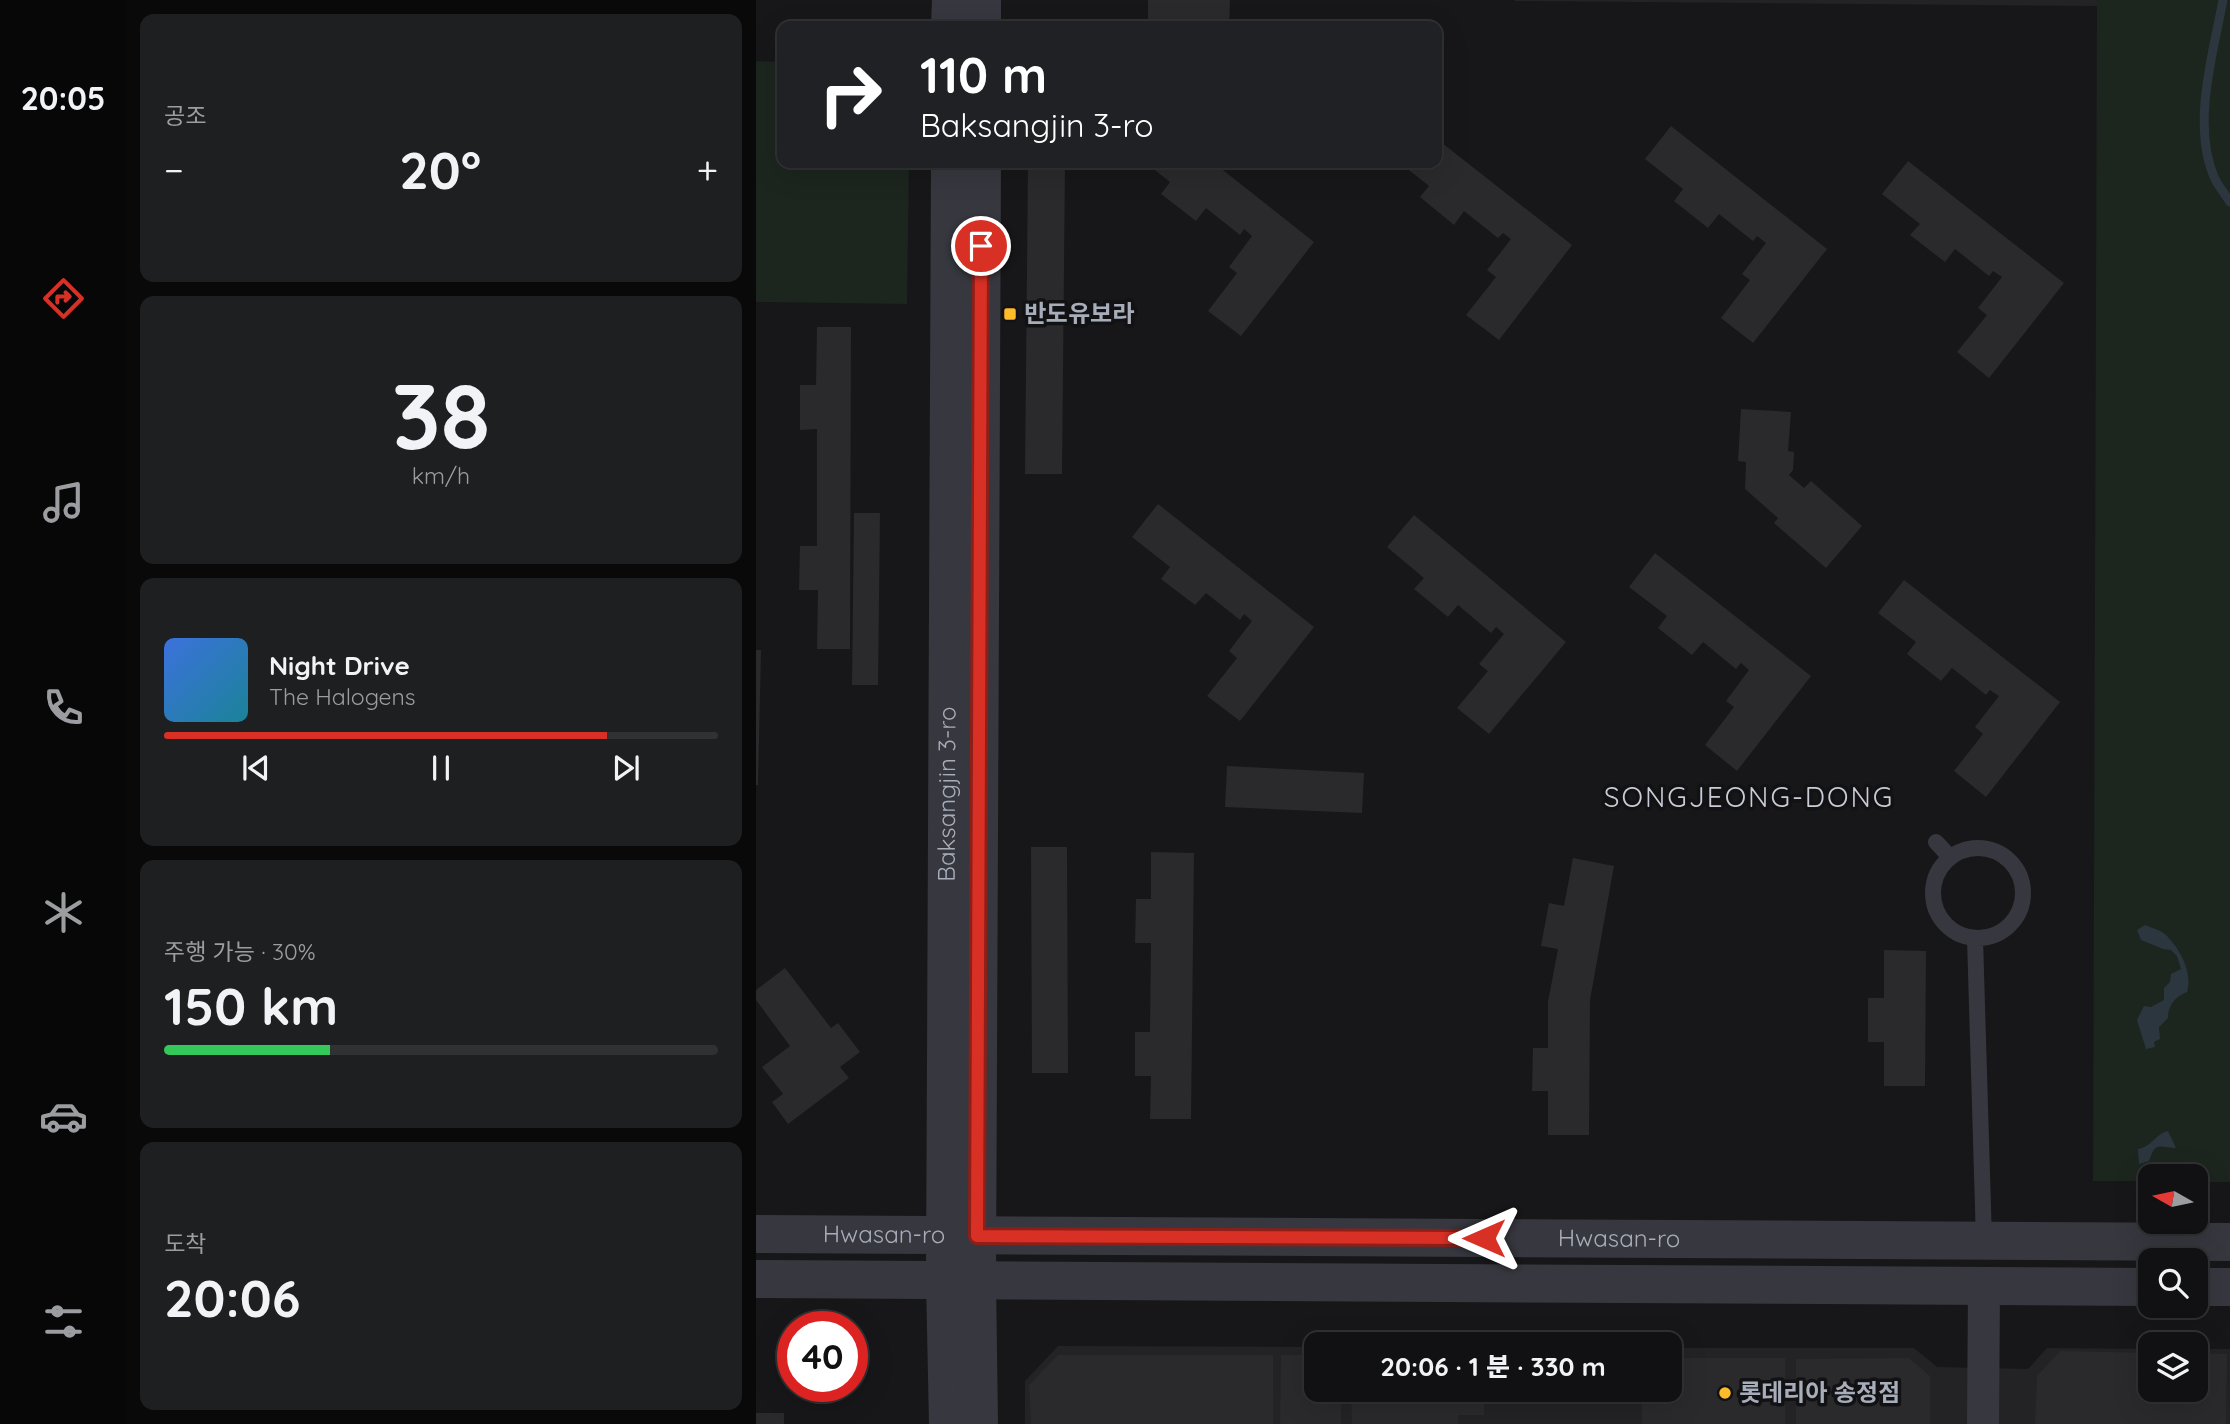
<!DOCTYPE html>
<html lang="ko">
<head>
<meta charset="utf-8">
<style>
	:root { --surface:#111113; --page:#1e1f21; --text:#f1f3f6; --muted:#9c9da0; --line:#303133; --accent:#d93025 }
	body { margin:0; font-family:Quicksand,"Noto Sans KR",sans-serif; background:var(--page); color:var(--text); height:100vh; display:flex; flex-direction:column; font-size:26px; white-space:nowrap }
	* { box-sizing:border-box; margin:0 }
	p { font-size:23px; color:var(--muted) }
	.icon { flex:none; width:38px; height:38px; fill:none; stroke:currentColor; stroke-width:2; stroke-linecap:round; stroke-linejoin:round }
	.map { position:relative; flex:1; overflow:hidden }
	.drawer { display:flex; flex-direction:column; gap:14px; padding:14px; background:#09090a; width:630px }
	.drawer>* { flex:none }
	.top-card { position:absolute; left:21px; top:21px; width:665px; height:147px; border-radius:14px; box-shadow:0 7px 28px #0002,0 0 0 2px var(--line); background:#202124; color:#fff; overflow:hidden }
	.needle { width:46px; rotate:279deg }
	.controls { position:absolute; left:1382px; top:1164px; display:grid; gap:14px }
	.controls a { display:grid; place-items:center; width:70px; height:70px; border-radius:14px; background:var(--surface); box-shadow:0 7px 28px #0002,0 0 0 2px var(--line); font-size:35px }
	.speed { position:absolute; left:21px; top:1311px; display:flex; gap:14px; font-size:35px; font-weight:700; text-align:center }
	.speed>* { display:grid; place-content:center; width:91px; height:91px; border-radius:50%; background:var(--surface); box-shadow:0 7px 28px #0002,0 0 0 2px var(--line); line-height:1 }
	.speed .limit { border:10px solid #d22; background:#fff; color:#111 }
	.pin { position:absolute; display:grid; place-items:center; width:60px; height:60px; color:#fff; margin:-30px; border:4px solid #fff; border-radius:50%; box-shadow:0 2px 7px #0007 }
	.me { position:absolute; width:77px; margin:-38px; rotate:270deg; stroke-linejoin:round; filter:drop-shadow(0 0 5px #0008) }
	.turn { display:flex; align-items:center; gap:24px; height:147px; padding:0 28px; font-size:32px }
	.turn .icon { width:91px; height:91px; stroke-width:2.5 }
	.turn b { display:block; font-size:49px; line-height:60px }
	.big { font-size:52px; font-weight:800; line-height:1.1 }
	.drawer .widget { flex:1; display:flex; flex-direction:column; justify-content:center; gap:10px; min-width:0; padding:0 24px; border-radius:14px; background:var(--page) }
	.drawer .dial { align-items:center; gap:0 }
	.dial b { font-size:91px; line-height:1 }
	.song { display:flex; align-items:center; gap:21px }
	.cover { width:84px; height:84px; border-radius:10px; background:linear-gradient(135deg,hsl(220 70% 55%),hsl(190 70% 35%)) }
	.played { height:7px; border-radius:4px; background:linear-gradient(90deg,var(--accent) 80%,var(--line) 80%) }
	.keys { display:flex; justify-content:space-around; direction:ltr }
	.heat { display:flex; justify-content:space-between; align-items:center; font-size:38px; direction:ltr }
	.charge { height:10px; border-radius:5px; background:linear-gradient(90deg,#34c759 30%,var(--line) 0) }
	.trip { position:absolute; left:548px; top:1332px; width:378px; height:70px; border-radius:14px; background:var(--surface); box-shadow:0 7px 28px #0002,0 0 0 2px var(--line); font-weight:800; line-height:70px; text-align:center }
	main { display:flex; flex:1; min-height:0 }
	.tabs { display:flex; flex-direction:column; width:126px; justify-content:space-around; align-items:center; background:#070708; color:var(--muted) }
	.tabs .icon { width:49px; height:49px }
	.tabs .on { color:var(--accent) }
	.tabs b { font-size:32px; color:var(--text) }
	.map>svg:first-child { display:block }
	.built { fill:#232326 }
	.green { fill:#1c251e }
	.water { fill:#2b363f }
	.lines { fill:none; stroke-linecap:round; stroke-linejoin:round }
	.stream { stroke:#2b363f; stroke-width:9 }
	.building { fill:#2a2a2d }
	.service { stroke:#37383f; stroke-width:16 }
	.minor { stroke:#37383f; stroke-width:32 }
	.tertiary { stroke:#37383f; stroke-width:38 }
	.route-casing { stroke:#8d1f18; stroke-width:18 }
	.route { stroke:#d93025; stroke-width:12 }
	.poi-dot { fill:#ffbc29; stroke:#121214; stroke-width:2.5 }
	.labels { text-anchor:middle; stroke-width:7; stroke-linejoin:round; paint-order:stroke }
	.poi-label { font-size:24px; font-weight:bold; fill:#a8adba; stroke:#121214; text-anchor:start }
	.street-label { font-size:24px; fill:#a8adba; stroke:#121214 }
	.quarter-label { font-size:28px; letter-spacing:2px; fill:#c9ccd6; stroke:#121214 }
</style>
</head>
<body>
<main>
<nav class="tabs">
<b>20:05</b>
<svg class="icon on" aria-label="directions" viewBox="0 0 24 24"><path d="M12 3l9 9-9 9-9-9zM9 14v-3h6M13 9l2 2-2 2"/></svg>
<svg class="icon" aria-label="music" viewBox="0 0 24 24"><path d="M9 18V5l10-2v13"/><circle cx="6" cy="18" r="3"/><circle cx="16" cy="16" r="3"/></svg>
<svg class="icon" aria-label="phone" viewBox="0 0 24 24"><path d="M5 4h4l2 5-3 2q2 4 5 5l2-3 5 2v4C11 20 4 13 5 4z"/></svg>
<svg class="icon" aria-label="climate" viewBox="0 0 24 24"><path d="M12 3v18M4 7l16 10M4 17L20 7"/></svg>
<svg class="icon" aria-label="car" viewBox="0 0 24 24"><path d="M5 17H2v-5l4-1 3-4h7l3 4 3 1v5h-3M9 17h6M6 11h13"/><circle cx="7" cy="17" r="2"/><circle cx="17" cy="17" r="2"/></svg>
<svg class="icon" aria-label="filters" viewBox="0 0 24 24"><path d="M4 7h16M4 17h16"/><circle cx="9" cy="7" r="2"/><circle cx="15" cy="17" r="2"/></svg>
</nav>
<section class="drawer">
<div class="widget"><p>공조</p>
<div class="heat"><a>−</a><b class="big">20°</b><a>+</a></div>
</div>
<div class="widget dial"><b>38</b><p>km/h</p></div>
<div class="widget">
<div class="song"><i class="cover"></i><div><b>Night Drive</b><p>The Halogens</p></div></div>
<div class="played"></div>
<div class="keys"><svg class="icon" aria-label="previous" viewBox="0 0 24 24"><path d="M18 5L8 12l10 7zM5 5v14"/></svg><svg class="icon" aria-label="pause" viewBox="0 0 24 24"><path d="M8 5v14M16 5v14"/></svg><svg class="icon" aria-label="next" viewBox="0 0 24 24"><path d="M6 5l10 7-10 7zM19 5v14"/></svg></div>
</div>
<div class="widget"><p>주행 가능 · 30%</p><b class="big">150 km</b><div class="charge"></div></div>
<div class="widget"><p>도착</p><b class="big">20:06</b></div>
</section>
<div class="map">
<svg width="1474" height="1424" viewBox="0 0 1474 1424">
	<rect width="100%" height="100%" fill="#171719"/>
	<!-- built -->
	<path class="built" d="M 759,0 L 1341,0 L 1341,6 L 759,1 Z
		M 302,1346 L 560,1347 L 560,1390 L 914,1390 L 914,1348 L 1158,1348 L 1181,1367 L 1272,1369 L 1291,1348 L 1395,1349 L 1395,1390 L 1440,1390 L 1440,1349 L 1474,1349 L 1474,1424 L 269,1424 L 269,1381 Z"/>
	<!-- green -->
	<path class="green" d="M 1341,0 L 1474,0 L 1474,1182 L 1440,1182 L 1440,1176 L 1395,1176 L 1395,1181 L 1337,1181 Z
		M 0,61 L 26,62 L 26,163 L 153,163 L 151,304 L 0,302 Z"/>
	<!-- water -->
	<path class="water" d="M 1389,925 C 1396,928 1405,930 1410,935 C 1424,949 1437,973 1431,992 C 1419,997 1412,1005 1412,1018 L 1403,1027 L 1404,1039 L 1398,1042 L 1399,1047 L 1390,1049 L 1381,1020 L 1388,1006 L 1395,1007 L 1408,1000 L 1408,988 L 1414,982 L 1415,974 L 1425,969 L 1421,956 L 1415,950 L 1407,949 L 1385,940 L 1381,930 Z
		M 1412,1131 L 1420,1148 C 1403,1148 1400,1140 1393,1161 L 1383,1164 L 1382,1149 C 1396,1147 1399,1134 1412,1131 Z"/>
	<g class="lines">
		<!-- stream -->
		<path class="stream" d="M 1467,0 C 1457,54 1435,126 1459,179 C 1463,187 1469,194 1474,202"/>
	</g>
	<!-- building -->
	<path class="building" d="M 392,0 L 474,0 L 473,26 L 408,26 L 408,22 L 392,21 Z
		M 915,126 L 1071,249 L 997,343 L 965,318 L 994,280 L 986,274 L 1010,243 L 1001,236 L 997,241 L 963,214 L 952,228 L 918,201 L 927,189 L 889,159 Z
		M 681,139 L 816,245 L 743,340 L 710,315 L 740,277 L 731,270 L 755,239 L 747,233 L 742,238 L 708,211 L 698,225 L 664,197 L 673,186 L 644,163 L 681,163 Z
		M 1152,161 L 1308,283 L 1233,378 L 1201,352 L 1231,315 L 1222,308 L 1246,277 L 1237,271 L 1233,276 L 1199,249 L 1189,262 L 1154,235 L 1164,224 L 1126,194 Z
		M 272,163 L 309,163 L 306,474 L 269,474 Z
		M 390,163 L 458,163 L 558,242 L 485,336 L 452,311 L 481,273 L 473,267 L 496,236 L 488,229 L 484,235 L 450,208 L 440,221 L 405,194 L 414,182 Z
		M 61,327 L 95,327 L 94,649 L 61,649 L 62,590 L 43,590 L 44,546 L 61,546 L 61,429 L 44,430 L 44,385 L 60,385 Z
		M 985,409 L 1035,412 L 1032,451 L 1038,452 L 1037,470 L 1033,475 L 1048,488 L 1055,481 L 1106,526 L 1070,568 L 1018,523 L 1022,518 L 989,489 L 990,462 L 982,461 Z
		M 402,504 L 558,627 L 484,721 L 451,696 L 481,658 L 473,651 L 496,621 L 488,614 L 484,620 L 450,593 L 439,605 L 405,579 L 414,567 L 376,537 Z
		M 98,513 L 124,513 L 122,685 L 96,685 Z
		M 658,515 L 810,642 L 733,734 L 701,708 L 732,671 L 723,664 L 748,634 L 740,627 L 735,633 L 702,605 L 692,617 L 658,589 L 668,578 L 631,547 Z
		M 899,553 L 1055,676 L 981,771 L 949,745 L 978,707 L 970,701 L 993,670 L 985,663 L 980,669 L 947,642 L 936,655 L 902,628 L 911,616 L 873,587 Z
		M 1148,580 L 1304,702 L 1230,797 L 1198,771 L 1227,734 L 1219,727 L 1243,696 L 1234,690 L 1230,695 L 1196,668 L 1185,681 L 1151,654 L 1160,642 L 1122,613 Z
		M 0,650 L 5,650 L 2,785 L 0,785 Z
		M 471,766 L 608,773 L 606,813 L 469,807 Z
		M 275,847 L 311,847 L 312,1073 L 276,1073 Z
		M 395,852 L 438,853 L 435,1119 L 394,1119 L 395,1076 L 379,1076 L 379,1032 L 394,1032 L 395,943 L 379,943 L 380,899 L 395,899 Z
		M 817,858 L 858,866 L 834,1000 L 833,1135 L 792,1135 L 792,1091 L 776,1091 L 777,1048 L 792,1048 L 792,1002 L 802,949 L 785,946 L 793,903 L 808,906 Z
		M 1128,950 L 1170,951 L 1169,1086 L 1128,1086 L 1128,1042 L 1112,1042 L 1112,998 L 1128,998 Z
		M 29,968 L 75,1028 L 82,1023 L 104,1052 L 84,1067 L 93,1078 L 32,1124 L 16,1102 L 27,1094 L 6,1067 L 34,1046 L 0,1000 L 0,990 Z
		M 1304,1351 L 1395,1353 L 1395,1390 L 1440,1390 L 1440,1354 L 1471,1354 L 1470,1424 L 1279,1424 L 1281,1376 Z
		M 302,1355 L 517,1355 L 517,1424 L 275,1424 L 273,1385 Z
		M 525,1355 L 560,1355 L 560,1390 L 585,1390 L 585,1424 L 524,1424 Z
		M 914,1358 L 1029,1358 L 1029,1424 L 886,1424 L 886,1390 L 914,1390 Z
		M 1153,1358 L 1174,1376 L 1174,1424 L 1040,1424 L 1040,1359 Z
		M 595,1390 L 728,1390 L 728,1415 L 702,1415 L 702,1424 L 596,1424 Z
		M 0,1413 L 28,1413 L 28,1424 L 0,1424 Z"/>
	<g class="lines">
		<!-- service -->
		<path class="service" d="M 1180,842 L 1194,857
			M1177 893a45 45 0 1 1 90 0a45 45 0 1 1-90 0Z
			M 1219,938 L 1228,1241"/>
		<!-- minor -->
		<path class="minor" d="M 1227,1424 L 1228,1286"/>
		<!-- tertiary -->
		<g class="tertiary">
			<path d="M 194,26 L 195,0"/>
			<path d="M 226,26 L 226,0"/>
			<path id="s1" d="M 0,1234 L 1474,1242"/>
			<path d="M 0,1279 L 1395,1287"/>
			<path d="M 1440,1287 L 1474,1287"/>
			<path id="s2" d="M 192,1424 L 189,1280 L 194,163"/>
			<path d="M 223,1424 L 221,1280 L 226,163"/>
		</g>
	</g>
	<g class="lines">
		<!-- route casing -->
		<g class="route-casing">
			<path id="route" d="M 225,246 L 221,1236 L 728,1238"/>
		</g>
		<!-- route -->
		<use href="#route" class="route"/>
	</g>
	<!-- markers -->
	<g class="poi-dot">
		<rect x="247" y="307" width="14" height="14" rx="3.5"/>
		<circle cx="969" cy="1393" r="7"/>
	</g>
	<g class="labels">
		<!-- poi labels -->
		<g class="poi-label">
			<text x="268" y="322">반도유보라</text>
			<text x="983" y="1401">롯데리아 송정점</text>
		</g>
		<!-- street labels -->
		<g class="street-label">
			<text dy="8" stroke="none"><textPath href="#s2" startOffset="630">Baksangjin 3-ro</textPath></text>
			<text dy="8" stroke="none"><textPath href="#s1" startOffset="128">Hwasan-ro</textPath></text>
			<text dy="8" stroke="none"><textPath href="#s1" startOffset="863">Hwasan-ro</textPath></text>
		</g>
		<!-- quarter labels -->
		<g class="quarter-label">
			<text x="993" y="807">SONGJEONG-DONG</text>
		</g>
	</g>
</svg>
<div class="controls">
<a><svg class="needle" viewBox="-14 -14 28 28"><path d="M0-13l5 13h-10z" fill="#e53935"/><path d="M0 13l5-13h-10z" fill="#9c9da0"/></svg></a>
<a><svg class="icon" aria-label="search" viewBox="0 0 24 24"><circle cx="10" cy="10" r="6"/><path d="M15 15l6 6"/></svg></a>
<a><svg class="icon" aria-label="layers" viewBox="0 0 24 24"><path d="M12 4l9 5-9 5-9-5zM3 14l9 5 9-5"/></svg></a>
</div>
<div class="speed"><div class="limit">40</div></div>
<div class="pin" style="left:225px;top:246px;background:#d93025"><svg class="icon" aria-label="arrive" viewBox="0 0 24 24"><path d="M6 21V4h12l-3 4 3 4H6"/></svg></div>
<svg class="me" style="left:728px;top:1238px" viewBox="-20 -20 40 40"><path d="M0-17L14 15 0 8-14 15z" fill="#d93025" stroke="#fff" stroke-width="4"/></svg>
<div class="trip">20:06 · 1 분 · 330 m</div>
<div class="top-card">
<div class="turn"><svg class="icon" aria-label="right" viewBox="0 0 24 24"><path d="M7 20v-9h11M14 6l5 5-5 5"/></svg><div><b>110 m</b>Baksangjin 3-ro</div></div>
</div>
</div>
</main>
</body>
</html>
